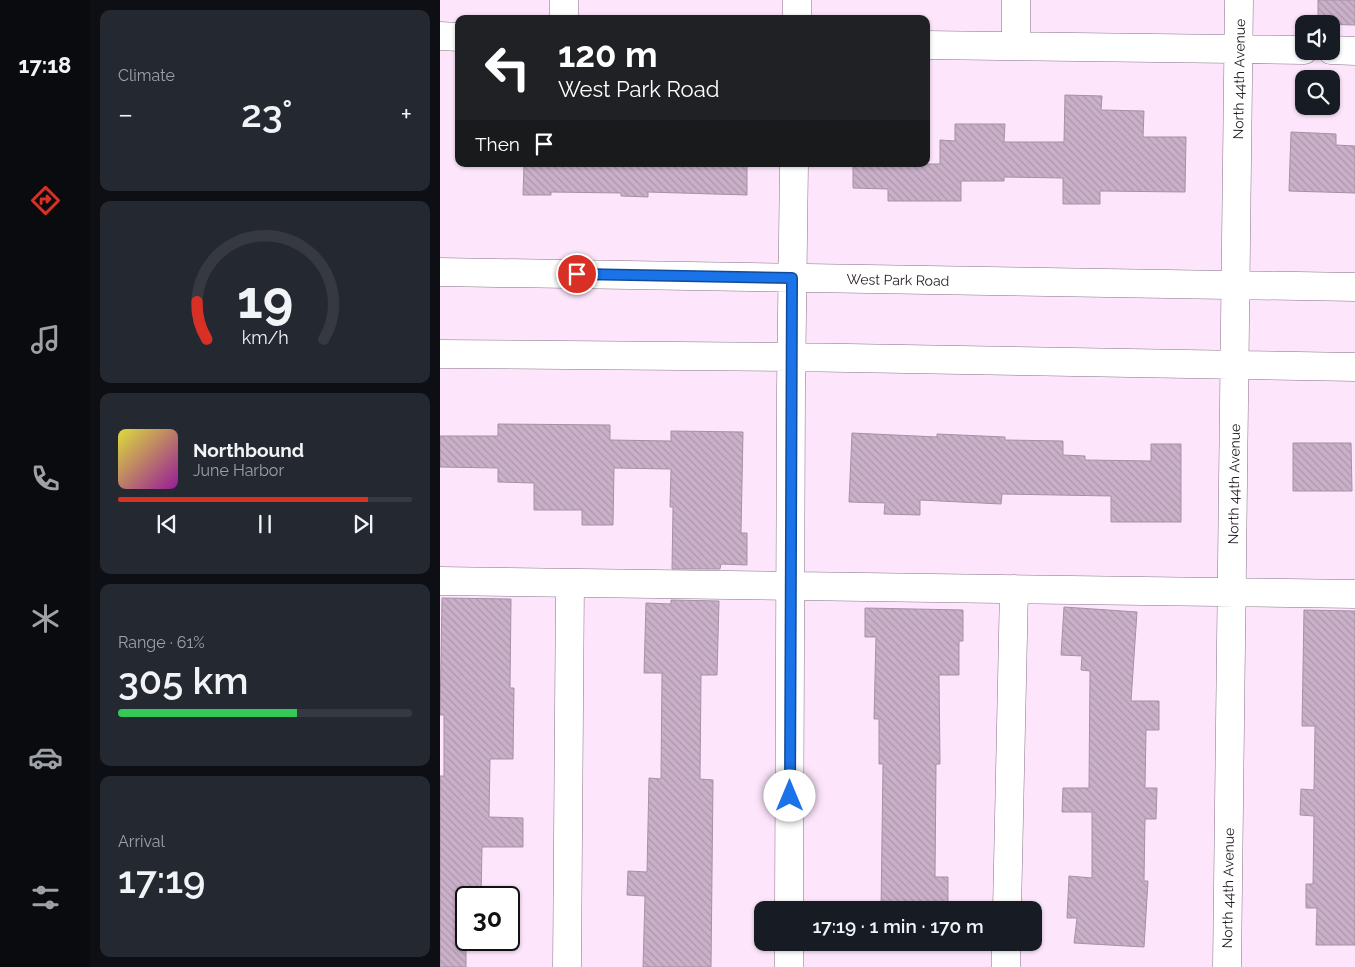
<!DOCTYPE html>
<html lang="en">
<head>
<meta charset="utf-8">
<style>
	:root { --surface:#171b24; --page:#242831; --text:#f1f3f6; --muted:#9ea1a6; --line:#363941; --accent:#d93025 }
	body { margin:0; font-family:Raleway,sans-serif; background:var(--page); color:var(--text); height:100vh; display:flex; flex-direction:column; font-size:19px; white-space:nowrap }
	* { box-sizing:border-box; margin:0 }
	p { font-size:16px; color:var(--muted) }
	.icon { flex:none; width:28px; height:28px; fill:none; stroke:currentColor; stroke-width:2; stroke-linecap:round; stroke-linejoin:round }
	.map { position:relative; flex:1; overflow:hidden }
	.side { display:flex; flex-direction:column; gap:10px; padding:10px; background:#0d0f14; width:350px }
	.side>* { flex:none }
	.guide { position:absolute; left:15px; top:15px; width:475px; height:152px; border-radius:10px; box-shadow:0 1px 4px #0004; background:#202124; color:#fff; overflow:hidden }
	.fabs { position:absolute; left:855px; top:15px; display:grid; gap:10px }
	.fabs a { display:grid; place-items:center; width:45px; height:45px; border-radius:10px; background:var(--surface); box-shadow:0 1px 4px #0004; font-size:25px }
	.speed { position:absolute; left:15px; top:886px; display:flex; gap:10px; font-size:25px; font-weight:700; text-align:center }
	.speed>* { display:grid; place-content:center; width:65px; height:65px; border-radius:50%; background:var(--surface); box-shadow:0 1px 4px #0004; line-height:1 }
	.speed .limit { border:2px solid #111; border-radius:8px; background:#fff; color:#111 }
	.pin { position:absolute; display:grid; place-items:center; width:42px; height:42px; color:#fff; margin:-21px; border:2px solid #fff; border-radius:50%; box-shadow:0 1px 5px #0007 }
	.me { position:absolute; width:55px; margin:-28px; rotate:0deg; stroke-linejoin:round; filter:drop-shadow(0 0 4px #0008) }
	.turn { display:flex; align-items:center; gap:18px; height:105px; padding:0 20px; font-size:22px }
	.turn .icon { width:65px; height:65px; stroke-width:2.5 }
	.turn b { display:block; font-size:35px; line-height:42px }
	.then { display:flex; align-items:center; height:48px; padding:0 20px; background:#0003; gap:10px; font-size:19px }
	.big { font-size:38px; font-weight:600; line-height:1.1 }
	.side .card { flex:1; display:flex; flex-direction:column; justify-content:center; gap:8px; min-width:0; padding:0 18px; border-radius:10px; background:var(--page) }
	.side .dial { align-items:center; gap:0 }
	.dial svg { height:130px; overflow:visible; fill:none; stroke:var(--line); stroke-width:7; stroke-linecap:round; text-anchor:middle }
	.dial text { fill:var(--text); stroke:none }
	.song { display:flex; align-items:center; gap:15px }
	.cover { width:60px; height:60px; border-radius:8px; background:linear-gradient(135deg,hsl(60 70% 55%),hsl(300 70% 35%)) }
	.played { height:5px; border-radius:2px; background:linear-gradient(90deg,var(--accent) 85%,var(--line) 85%) }
	.keys { display:flex; justify-content:space-around; direction:ltr }
	.heat { display:flex; justify-content:space-between; align-items:center; font-size:28px; direction:ltr }
	.charge { height:8px; border-radius:4px; background:linear-gradient(90deg,#34c759 61%,var(--line) 0) }
	.trip { position:absolute; left:314px; top:901px; width:288px; height:50px; border-radius:10px; background:var(--surface); box-shadow:0 1px 4px #0004; font-weight:600; line-height:50px; text-align:center }
	main { display:flex; flex:1; min-height:0 }
	.tab-bar { display:flex; flex-direction:column; width:90px; justify-content:space-around; align-items:center; background:#090b0e; color:var(--muted) }
	.tab-bar .icon { width:35px; height:35px }
	.tab-bar .current { color:var(--accent) }
	.tab-bar b { font-size:22px; color:var(--text) }
	.map>svg:first-child { display:block }
	.building { fill:url(#building-back-hatch); stroke:#a691a5 }
	.lines { fill:none; stroke-linecap:round; stroke-linejoin:round }
	.minor-casing { stroke:#877387; stroke-width:29 }
	.minor { stroke:#fff; stroke-width:28 }
	.route-casing { stroke:#114b97; stroke-width:12 }
	.route { stroke:#1a73e8; stroke-width:9 }
	.labels { text-anchor:middle; stroke-width:4.5; stroke-linejoin:round; paint-order:stroke }
	.street-label { font-size:14px; fill:#221a22; stroke:#fff }
</style>
</head>
<body>
<main>
<nav class="tab-bar">
<b>17:18</b>
<svg class="icon current" aria-label="directions" viewBox="0 0 24 24"><path d="M12 3l9 9-9 9-9-9zM9 14v-3h6M13 9l2 2-2 2"/></svg>
<svg class="icon" aria-label="music" viewBox="0 0 24 24"><path d="M9 18V5l10-2v13"/><circle cx="6" cy="18" r="3"/><circle cx="16" cy="16" r="3"/></svg>
<svg class="icon" aria-label="phone" viewBox="0 0 24 24"><path d="M5 4h4l2 5-3 2q2 4 5 5l2-3 5 2v4C11 20 4 13 5 4z"/></svg>
<svg class="icon" aria-label="climate" viewBox="0 0 24 24"><path d="M12 3v18M4 7l16 10M4 17L20 7"/></svg>
<svg class="icon" aria-label="car" viewBox="0 0 24 24"><path d="M5 17H2v-5l4-1 3-4h7l3 4 3 1v5h-3M9 17h6M6 11h13"/><circle cx="7" cy="17" r="2"/><circle cx="17" cy="17" r="2"/></svg>
<svg class="icon" aria-label="filters" viewBox="0 0 24 24"><path d="M4 7h16M4 17h16"/><circle cx="9" cy="7" r="2"/><circle cx="15" cy="17" r="2"/></svg>
</nav>
<section class="side">
<div class="card"><p>Climate</p>
<div class="heat"><a>−</a><b class="big">23°</b><a>+</a></div>
</div>
<div class="card dial"><svg viewBox="0 0 100 80">
<path d="M14 69A42 42 0 1 1 86 69"/>
<path d="M14 69A42 42 0 0 1 8 46" stroke="#d93025"/>
<text x="50" y="56" font-size="32" font-weight="700">19</text>
<text x="50" y="72" font-size="11">km/h</text>
</svg></div>
<div class="card">
<div class="song"><i class="cover"></i><div><b>Northbound</b><p>June Harbor</p></div></div>
<div class="played"></div>
<div class="keys"><svg class="icon" aria-label="previous" viewBox="0 0 24 24"><path d="M18 5L8 12l10 7zM5 5v14"/></svg><svg class="icon" aria-label="pause" viewBox="0 0 24 24"><path d="M8 5v14M16 5v14"/></svg><svg class="icon" aria-label="next" viewBox="0 0 24 24"><path d="M6 5l10 7-10 7zM19 5v14"/></svg></div>
</div>
<div class="card"><p>Range · 61%</p><b class="big">305 km</b><div class="charge"></div></div>
<div class="card"><p>Arrival</p><b class="big">17:19</b></div>
</section>
<div class="map">
<svg width="915" height="967" viewBox="0 0 915 967">
	<defs>
		<pattern id="building-back-hatch" width="6" height="6" patternUnits="userSpaceOnUse" patternTransform="scale(1.25)"><rect width="6" height="6" fill="#cab0c9"/><path d="M-1 5l2 2M0 0l6 6M5-1l2 2" fill="none" stroke="#ad97ac"/></pattern>
	</defs>
	<rect width="100%" height="100%" fill="#fde6fc"/>
	<!-- building -->
	<path class="building" d="M 878,0 L 915,0 L 915,25 L 878,24 Z
		M 625,95 L 662,96 L 661,110 L 704,111 L 703,137 L 746,137 L 745,192 L 660,191 L 660,204 L 623,204 L 623,178 L 564,177 L 564,181 L 521,181 L 521,201 L 448,201 L 448,189 L 413,188 L 413,164 L 500,164 L 500,140 L 515,141 L 515,124 L 565,124 L 564,142 L 624,142 Z
		M 851,132 L 896,134 L 896,145 L 915,146 L 915,193 L 849,191 Z
		M 84,164 L 307,164 L 307,195 L 208,192 L 208,197 L 181,196 L 181,193 L 111,192 L 111,195 L 83,195 Z
		M 58,424 L 170,425 L 170,440 L 231,441 L 231,431 L 303,432 L 301,533 L 307,533 L 307,565 L 281,564 L 280,569 L 232,569 L 233,507 L 230,507 L 231,469 L 174,468 L 173,525 L 142,525 L 142,510 L 94,510 L 94,483 L 58,482 L 58,468 L 0,467 L 0,436 L 58,436 Z
		M 412,433 L 497,437 L 497,434 L 565,437 L 565,440 L 623,441 L 623,455 L 645,456 L 645,460 L 711,461 L 711,444 L 741,444 L 741,522 L 671,522 L 671,496 L 562,494 L 561,504 L 480,500 L 480,515 L 444,514 L 445,503 L 409,502 Z
		M 853,443 L 911,443 L 912,491 L 853,491 Z
		M 2,598 L 71,599 L 70,688 L 74,688 L 73,759 L 50,759 L 49,817 L 83,818 L 83,847 L 42,847 L 41,898 L 26,898 L 26,967 L 0,967 L 0,776 L 4,776 L 4,715 L 0,715 Z
		M 231,600 L 279,601 L 277,675 L 261,675 L 260,779 L 273,780 L 271,967 L 203,967 L 205,896 L 187,895 L 188,871 L 207,872 L 209,778 L 221,779 L 222,673 L 204,673 L 206,603 L 231,604 Z
		M 624,607 L 697,612 L 691,701 L 719,701 L 719,730 L 706,730 L 705,788 L 717,788 L 716,819 L 705,819 L 704,881 L 708,881 L 704,947 L 634,943 L 637,918 L 627,918 L 629,876 L 652,878 L 652,812 L 622,812 L 623,788 L 649,788 L 650,671 L 641,670 L 642,656 L 621,655 Z
		M 425,608 L 523,610 L 523,641 L 519,641 L 519,675 L 499,675 L 500,764 L 496,764 L 495,877 L 508,877 L 508,910 L 441,910 L 443,764 L 439,764 L 439,719 L 434,719 L 436,637 L 425,637 Z
		M 864,610 L 915,611 L 915,945 L 876,945 L 877,908 L 866,908 L 866,884 L 873,884 L 874,816 L 860,815 L 861,789 L 874,790 L 875,726 L 862,726 Z"/>
	<g class="lines">
		<!-- minor casing -->
		<g class="minor-casing">
			<path id="minor" d="M 124,19 L 124,0
				M 357,19 L 357,0
				M 0,36 L 19,37
				M 486,45 L 864,50
				M 576,46 L 576,0
				M 891,50 L 915,51
				M 0,272 L 915,287
				M 0,354 L 351,357 L 915,367
				M 0,581 L 915,594
				M 349,910 L 351,389 L 354,164
				M 567,910 L 574,589
				M 127,967 L 130,583
				M 349,967 L 349,942
				M 566,967 L 566,942
				M 787,967 L 799,0"/>
		</g>
		<!-- minor -->
		<use href="#minor" class="minor"/>
	</g>
	<g class="lines">
		<!-- route casing -->
		<g class="route-casing">
			<path id="route" d="M 137,274 L 352,278 L 350,796"/>
		</g>
		<!-- route -->
		<use href="#route" class="route"/>
	</g>
	<g class="labels">
		<!-- street labels -->
		<g class="street-label">
			<text transform="translate(799 79) rotate(-89)" y="5">North 44th Avenue</text>
			<text transform="translate(458 280) rotate(1)" y="5">West Park Road</text>
			<text transform="translate(794 484) rotate(-89)" y="5">North 44th Avenue</text>
			<text transform="translate(788 888) rotate(-89)" y="5">North 44th Avenue</text>
		</g>
	</g>
</svg>
<div class="fabs">
<a><svg class="icon" aria-label="sound" viewBox="0 0 24 24"><path d="M4 9h4l5-4v14l-5-4H4zM17 9q2 3 0 6"/></svg></a>
<a><svg class="icon" aria-label="search" viewBox="0 0 24 24"><circle cx="10" cy="10" r="6"/><path d="M15 15l6 6"/></svg></a>
</div>
<div class="speed"><div class="limit">30</div></div>
<div class="pin" style="left:137px;top:274px;background:#d93025"><svg class="icon" aria-label="arrive" viewBox="0 0 24 24"><path d="M6 21V4h12l-3 4 3 4H6"/></svg></div>
<svg class="me" style="left:350px;top:796px" viewBox="-20 -20 40 40"><circle r="19" fill="#fff"/><path d="M0-13L10 11 0 6-10 11z" fill="#1a73e8"/></svg>
<div class="trip">17:19 · 1 min · 170 m</div>
<div class="guide">
<div class="turn"><svg class="icon" aria-label="left" viewBox="0 0 24 24"><path d="M17 20v-9H6M10 6l-5 5 5 5"/></svg><div><b>120 m</b>West Park Road</div></div>
<div class="then">Then<svg class="icon" aria-label="arrive" viewBox="0 0 24 24"><path d="M6 21V4h12l-3 4 3 4H6"/></svg></div>
</div>
</div>
</main>
</body>
</html>
